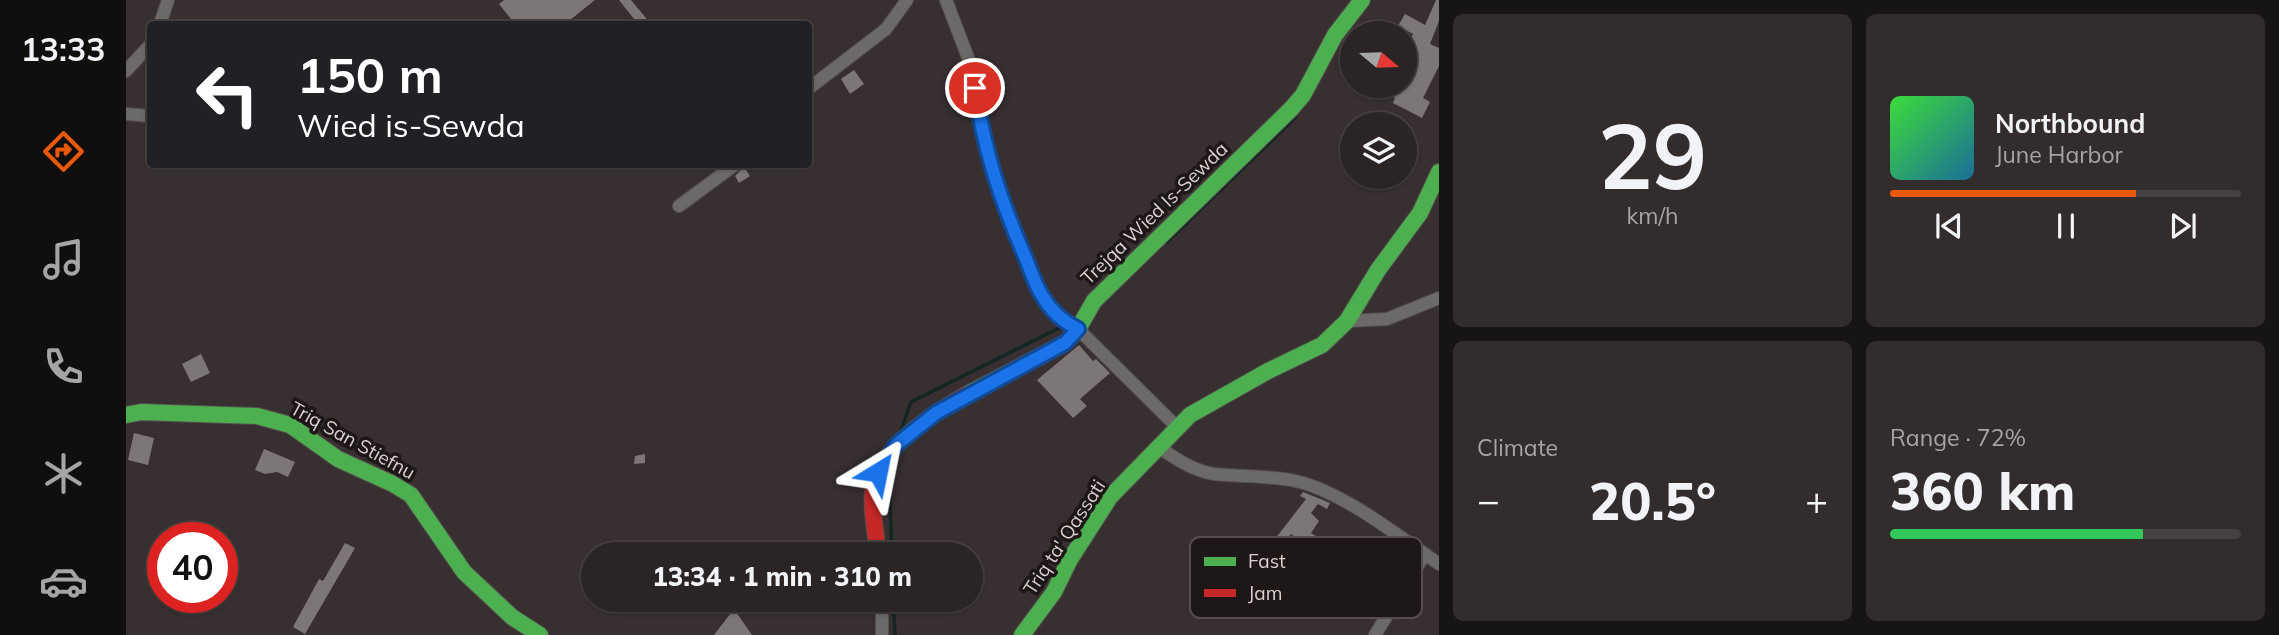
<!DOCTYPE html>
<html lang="en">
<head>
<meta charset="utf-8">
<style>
	:root { --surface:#2a2424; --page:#322c2c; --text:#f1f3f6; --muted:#a5a4a6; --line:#464141; --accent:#ea580c }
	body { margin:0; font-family:Mulish,sans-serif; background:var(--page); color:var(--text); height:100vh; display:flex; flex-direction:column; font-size:26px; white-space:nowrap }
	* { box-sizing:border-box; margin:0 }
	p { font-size:23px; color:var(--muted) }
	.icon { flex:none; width:38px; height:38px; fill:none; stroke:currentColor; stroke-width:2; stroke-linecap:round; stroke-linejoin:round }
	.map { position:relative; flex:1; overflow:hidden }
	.drawer { display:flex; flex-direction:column; gap:14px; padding:14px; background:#171414; width:840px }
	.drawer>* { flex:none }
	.banner { position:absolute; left:21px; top:21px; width:665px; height:147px; border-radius:7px; box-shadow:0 2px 5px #0004,0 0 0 2px var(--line); background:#202124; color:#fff; overflow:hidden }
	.needle { width:46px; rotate:109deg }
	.buttons { position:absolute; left:1214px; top:21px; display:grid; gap:14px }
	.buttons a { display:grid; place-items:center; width:77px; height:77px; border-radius:50%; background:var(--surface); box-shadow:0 2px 5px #0004,0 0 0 2px var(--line); font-size:35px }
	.speed { position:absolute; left:21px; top:522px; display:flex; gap:14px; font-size:35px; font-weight:700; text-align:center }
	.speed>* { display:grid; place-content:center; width:91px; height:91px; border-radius:50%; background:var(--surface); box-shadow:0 2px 5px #0004,0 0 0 2px var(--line); line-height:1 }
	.speed .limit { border:10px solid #d22; background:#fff; color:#111 }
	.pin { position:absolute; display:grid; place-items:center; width:60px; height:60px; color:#fff; margin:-30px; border:4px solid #fff; border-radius:50%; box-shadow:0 2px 7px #0007 }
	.me { position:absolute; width:77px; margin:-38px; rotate:35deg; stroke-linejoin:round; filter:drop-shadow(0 0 5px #0008) }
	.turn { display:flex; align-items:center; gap:24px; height:147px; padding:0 35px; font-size:32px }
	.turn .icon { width:91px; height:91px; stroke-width:2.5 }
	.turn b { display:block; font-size:49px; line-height:60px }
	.big { font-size:52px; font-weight:800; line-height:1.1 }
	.drawer .widget { flex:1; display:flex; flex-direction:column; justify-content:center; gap:10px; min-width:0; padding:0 24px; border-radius:10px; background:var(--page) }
	.drawer .dial { align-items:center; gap:0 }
	.dial b { font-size:91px; line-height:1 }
	.song { display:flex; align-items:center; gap:21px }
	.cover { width:84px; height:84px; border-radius:10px; background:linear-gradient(135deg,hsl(120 70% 55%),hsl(200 70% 35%)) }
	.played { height:7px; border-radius:4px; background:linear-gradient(90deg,var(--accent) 70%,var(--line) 70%) }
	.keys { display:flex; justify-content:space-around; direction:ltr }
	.heat { display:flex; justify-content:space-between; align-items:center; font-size:38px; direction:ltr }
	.charge { height:10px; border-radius:5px; background:linear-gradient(90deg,#34c759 72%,var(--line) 0) }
	.drawer .tiles { flex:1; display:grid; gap:14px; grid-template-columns:repeat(2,1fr) }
	.trip { position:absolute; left:455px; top:542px; width:402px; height:70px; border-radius:35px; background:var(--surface); box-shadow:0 2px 5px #0004,0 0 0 2px var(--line); font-weight:800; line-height:70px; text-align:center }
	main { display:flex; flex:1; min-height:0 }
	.dock { display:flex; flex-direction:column; width:126px; justify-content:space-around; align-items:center; background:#110e0e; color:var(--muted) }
	.dock .icon { width:49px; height:49px }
	.dock .current { color:var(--accent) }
	.dock b { font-size:32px; color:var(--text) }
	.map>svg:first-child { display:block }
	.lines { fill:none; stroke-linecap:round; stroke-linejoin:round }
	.stream { stroke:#152525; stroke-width:3.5 }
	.building { fill:#7d7676 }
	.street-casing { stroke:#544e4d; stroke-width:14 }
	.fast-casing { stroke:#544e4d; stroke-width:18 }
	.jam-casing { stroke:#544e4d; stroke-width:18 }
	.street { stroke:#6c6969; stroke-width:12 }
	.fast { stroke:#4caf50; stroke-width:16 }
	.jam { stroke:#c62828; stroke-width:16 }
	.route-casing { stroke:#114b97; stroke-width:18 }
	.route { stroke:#1a73e8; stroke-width:12 }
	.labels { text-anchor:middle; stroke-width:7; stroke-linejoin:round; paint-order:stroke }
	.street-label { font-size:19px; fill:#d9d0cf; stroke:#1e1717 }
	.key { fill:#1e1717; stroke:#564e4e; stroke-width:2 }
	.key-label { font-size:19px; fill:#d9d0cf }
</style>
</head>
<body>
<main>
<nav class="dock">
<b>13:33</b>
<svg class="icon current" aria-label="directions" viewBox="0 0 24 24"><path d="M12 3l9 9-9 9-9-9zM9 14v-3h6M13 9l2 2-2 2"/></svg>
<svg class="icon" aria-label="music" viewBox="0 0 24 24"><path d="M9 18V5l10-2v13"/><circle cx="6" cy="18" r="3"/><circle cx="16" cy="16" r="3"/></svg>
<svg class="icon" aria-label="phone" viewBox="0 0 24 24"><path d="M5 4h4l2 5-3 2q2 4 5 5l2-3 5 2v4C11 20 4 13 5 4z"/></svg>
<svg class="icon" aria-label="climate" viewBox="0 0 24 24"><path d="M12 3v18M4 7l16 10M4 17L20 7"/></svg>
<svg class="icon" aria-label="car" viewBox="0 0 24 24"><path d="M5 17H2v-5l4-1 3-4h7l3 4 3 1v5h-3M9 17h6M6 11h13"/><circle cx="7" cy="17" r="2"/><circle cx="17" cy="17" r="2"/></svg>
</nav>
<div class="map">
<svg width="1313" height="635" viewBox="0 0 1313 635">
	<rect width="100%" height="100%" fill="#383030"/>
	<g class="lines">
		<!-- stream -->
		<path class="stream" d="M 1041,242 L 1170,117
			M 774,433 L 785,402 L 937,326
			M 766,464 L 763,475 L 766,555
			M 767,600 L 769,635"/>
	</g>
	<!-- building -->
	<path class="building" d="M 378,0 L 469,0 L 439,24 L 389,24 L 373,4 Z
		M 493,0 L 505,0 L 525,24 L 512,24 Z
		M 1310,0 L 1313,0 L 1313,21 L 1304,44 L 1313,48 L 1313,66 L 1297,98 L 1304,102 L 1296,118 L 1267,103 L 1269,98 L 1246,86 L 1279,86 L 1279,79 L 1286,67 L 1279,63 L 1279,50 L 1287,34 L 1272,26 L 1279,14 L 1299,25 Z
		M 728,70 L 738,84 L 724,94 L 715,79 Z
		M 618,167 L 624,176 L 613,183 L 609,176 Z
		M 953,345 L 967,361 L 970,359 L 984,373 L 954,399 L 961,406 L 947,418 L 911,380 Z
		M 75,354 L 84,373 L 65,382 L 56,364 Z
		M 8,433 L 28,438 L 22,465 L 2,460 Z
		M 138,449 L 169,462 L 162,477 L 151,472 L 139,474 L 129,470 Z
		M 519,454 L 519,463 L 508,464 L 509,456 Z
		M 1177,492 L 1204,503 L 1201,509 L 1192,504 L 1185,513 L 1193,521 L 1185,533 L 1197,541 L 1188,551 L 1165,534 L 1147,557 L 1139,552 L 1180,499 L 1174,496 Z
		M 219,543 L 229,548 L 179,634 L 167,627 L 193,579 L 197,581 Z
		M 459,576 L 467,577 L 467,589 L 458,588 Z
		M 608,609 L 626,635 L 588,635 Z"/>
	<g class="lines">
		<!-- street casing -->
		<g class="street-casing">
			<path id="street" d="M 820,0 L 846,68 L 858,143 L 876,203 L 917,298 L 938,322 L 952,329 L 1052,428
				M 34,24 L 42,0
				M 0,71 L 24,45
				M 682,89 L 760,29 L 781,0
				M 0,114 L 24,116
				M 553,206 L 610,164
				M 1221,321 L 1261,319 L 1313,298
				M 1034,448 C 1050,459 1068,471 1088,474 C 1114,477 1142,475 1169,481 C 1214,490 1274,537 1313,564
				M 756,600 L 756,635
				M 1249,635 L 1299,554"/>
		</g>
		<!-- fast casing -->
		<g class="fast-casing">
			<path id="fast" d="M 840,395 L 939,343 L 952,329 L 968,301 L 1165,109 L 1177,95 L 1209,35 L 1236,0
				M 0,415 L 15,412 L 131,416 L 164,425 L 212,459 L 267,484 L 285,495 L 338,572 L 386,617 L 414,635
				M 896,635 L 928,592 L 943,561 L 984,497 L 1064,415 L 1142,371 L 1196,345 L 1221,321 L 1252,270 L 1294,213 L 1313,172"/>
		</g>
		<!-- jam casing -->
		<g class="jam-casing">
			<path id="jam" d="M 752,555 C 750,532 744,507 748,484 C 756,446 808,413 840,395"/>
		</g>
		<!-- street -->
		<use href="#street" class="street"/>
		<!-- fast -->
		<use href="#fast" class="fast"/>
		<!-- jam -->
		<use href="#jam" class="jam"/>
	</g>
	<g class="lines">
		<!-- route casing -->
		<g class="route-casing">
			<path id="route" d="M 752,472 L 770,445 L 810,413 L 939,343 L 952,329 C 938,322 925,311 917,297 C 908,284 904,267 897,252 C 873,196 858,149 849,88"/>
		</g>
		<!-- route -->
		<use href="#route" class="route"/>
	</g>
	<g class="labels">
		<!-- street labels -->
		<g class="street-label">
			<text transform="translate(1028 213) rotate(-44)" y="7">Trejqa Wied Is-Sewda</text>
			<text transform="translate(227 440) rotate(29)" y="7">Triq San Stiefnu</text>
			<text transform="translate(938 537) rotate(-57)" y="7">Triq ta' Qassati</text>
		</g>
	</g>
	<!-- legend -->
	<rect x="1064" y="537" width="232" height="81" rx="10" class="key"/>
	<rect x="1078" y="557" width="32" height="9" fill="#4caf50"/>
	<rect x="1078" y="589" width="32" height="8" fill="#c62828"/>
	<g class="key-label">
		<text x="1122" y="568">Fast</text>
		<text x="1122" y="600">Jam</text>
	</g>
</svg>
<div class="buttons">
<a><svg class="needle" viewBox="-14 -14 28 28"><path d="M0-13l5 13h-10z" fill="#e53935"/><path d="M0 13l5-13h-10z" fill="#a5a4a6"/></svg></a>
<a><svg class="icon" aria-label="layers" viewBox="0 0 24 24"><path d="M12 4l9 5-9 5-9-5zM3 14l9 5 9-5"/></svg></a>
</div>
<div class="speed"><div class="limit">40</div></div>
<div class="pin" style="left:849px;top:88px;background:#d93025"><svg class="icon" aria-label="arrive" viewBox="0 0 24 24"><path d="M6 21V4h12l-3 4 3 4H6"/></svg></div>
<svg class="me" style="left:752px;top:472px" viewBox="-20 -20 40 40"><path d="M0-17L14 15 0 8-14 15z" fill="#1a73e8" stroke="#fff" stroke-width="4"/></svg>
<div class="trip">13:34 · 1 min · 310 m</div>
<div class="banner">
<div class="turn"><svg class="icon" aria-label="left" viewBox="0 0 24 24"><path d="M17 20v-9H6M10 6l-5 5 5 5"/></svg><div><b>150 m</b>Wied is-Sewda</div></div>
</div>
</div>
<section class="drawer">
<div class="tiles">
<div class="widget dial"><b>29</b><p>km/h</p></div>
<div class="widget">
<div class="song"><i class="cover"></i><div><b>Northbound</b><p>June Harbor</p></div></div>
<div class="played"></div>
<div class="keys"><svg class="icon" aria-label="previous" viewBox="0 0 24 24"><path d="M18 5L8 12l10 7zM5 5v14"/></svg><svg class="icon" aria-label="pause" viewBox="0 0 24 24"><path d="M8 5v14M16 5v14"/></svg><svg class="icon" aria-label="next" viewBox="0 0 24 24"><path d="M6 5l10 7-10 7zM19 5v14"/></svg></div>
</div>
<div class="widget"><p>Climate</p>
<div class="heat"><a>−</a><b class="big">20.5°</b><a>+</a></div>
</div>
<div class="widget"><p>Range · 72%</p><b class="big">360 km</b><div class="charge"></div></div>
</div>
</section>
</main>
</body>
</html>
